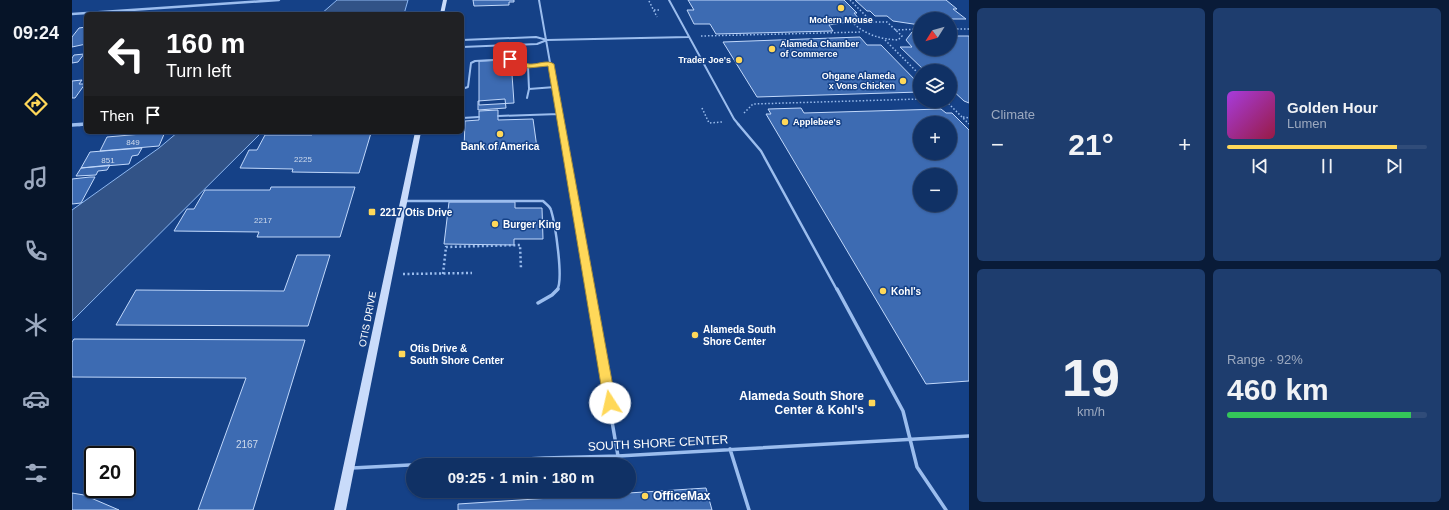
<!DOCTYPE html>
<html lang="en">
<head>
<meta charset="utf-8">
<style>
	:root { --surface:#103165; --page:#1e3d6e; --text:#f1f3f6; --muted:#9ca9bf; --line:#304c79; --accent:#ffd859 }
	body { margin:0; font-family:Arial,sans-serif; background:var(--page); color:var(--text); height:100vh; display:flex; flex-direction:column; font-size:15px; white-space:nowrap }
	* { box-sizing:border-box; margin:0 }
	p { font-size:13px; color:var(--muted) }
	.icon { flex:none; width:22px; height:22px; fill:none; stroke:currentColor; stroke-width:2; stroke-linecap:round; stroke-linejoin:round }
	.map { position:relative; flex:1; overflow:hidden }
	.side { display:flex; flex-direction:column; gap:8px; padding:8px; background:#091b38; width:480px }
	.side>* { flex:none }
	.hud { position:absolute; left:12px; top:12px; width:380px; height:122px; border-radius:6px; box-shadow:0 1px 3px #0004,0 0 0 1px var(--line); background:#202124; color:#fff; overflow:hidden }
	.needle { width:26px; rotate:233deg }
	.buttons { position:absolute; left:841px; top:12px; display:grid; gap:8px }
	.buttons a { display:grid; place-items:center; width:44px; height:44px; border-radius:50%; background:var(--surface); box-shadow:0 1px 3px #0004,0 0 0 1px var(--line); font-size:20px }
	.speed { position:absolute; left:12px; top:446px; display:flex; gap:8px; font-size:20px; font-weight:700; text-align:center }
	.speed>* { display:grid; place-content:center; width:52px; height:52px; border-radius:50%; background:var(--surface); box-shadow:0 1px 3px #0004,0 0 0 1px var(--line); line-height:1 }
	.speed .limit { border:2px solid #111; border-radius:6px; background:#fff; color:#111 }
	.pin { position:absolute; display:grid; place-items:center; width:34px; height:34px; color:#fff; margin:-17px; border-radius:8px; box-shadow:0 2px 6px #0006 }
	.me { position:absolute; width:44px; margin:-22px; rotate:350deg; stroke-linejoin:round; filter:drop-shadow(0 0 3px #0008) }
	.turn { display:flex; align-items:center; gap:14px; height:84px; padding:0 16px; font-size:18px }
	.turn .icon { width:52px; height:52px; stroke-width:2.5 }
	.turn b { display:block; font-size:28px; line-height:34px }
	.then { display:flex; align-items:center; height:38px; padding:0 16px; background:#0003; gap:8px; font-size:15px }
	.big { font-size:30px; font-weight:600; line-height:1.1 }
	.side .card { flex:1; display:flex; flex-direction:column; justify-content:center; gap:6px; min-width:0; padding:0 14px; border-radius:6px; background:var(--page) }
	.side .dial { align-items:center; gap:0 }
	.dial b { font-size:52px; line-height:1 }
	.song { display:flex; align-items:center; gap:12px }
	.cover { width:48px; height:48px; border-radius:6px; background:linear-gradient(135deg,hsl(280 70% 55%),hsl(340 70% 35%)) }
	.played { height:4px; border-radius:2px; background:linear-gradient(90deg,var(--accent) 85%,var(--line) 85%) }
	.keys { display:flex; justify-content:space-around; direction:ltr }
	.heat { display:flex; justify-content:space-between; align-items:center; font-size:22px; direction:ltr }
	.charge { height:6px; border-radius:3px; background:linear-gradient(90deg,#34c759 92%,var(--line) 0) }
	.side .tiles { flex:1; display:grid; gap:8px; grid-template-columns:repeat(2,1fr) }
	.trip { position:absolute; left:334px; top:458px; width:230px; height:40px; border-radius:20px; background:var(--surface); box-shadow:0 1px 3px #0004,0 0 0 1px var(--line); font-weight:600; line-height:40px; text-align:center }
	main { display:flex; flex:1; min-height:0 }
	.menu { display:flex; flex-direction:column; width:72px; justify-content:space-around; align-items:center; background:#061428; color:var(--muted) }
	.menu .icon { width:28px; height:28px }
	.menu .on { color:var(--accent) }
	.menu b { font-size:18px; color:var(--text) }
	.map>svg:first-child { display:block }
	.water { fill:#325387; stroke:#8db7f1 }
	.building { fill:#3d6bb2; stroke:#c1d8fb; fill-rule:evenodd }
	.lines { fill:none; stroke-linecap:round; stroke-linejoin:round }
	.path-far1 { stroke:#9bbdee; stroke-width:1.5; stroke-dasharray:1.5 2; stroke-linecap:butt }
	.path { stroke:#9bbdee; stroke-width:2.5; stroke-dasharray:2 2.5; stroke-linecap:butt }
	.service-far2 { stroke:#9bbdee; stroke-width:2 }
	.service-far1 { stroke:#9bbdee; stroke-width:2.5 }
	.service { stroke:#9bbdee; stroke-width:3.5 }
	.minor-far1 { stroke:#9bbdee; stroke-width:2.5 }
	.minor { stroke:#9bbdee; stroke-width:3.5 }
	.secondary { fill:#c9dbfa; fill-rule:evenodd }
	.route { fill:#ffd859; stroke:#a68c3a }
	.poi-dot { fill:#ffd859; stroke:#154187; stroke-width:1.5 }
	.labels { text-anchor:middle; stroke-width:3; stroke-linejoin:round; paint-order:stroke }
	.number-label { font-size:8px; fill:#cedaec }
	.far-poi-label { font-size:9px; font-weight:bold; fill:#fff; stroke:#154187; text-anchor:start }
	.poi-label { font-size:10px; font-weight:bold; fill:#fff; stroke:#154187; text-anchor:start }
	.street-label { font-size:10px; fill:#fff; stroke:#154187 }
	.near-number-label { font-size:10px; fill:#cedaec }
	.near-poi-label { font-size:12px; font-weight:bold; fill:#fff; stroke:#154187; text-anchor:end }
	.near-street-label { font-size:12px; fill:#fff; stroke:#154187 }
</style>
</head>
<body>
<main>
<nav class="menu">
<b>09:24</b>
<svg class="icon on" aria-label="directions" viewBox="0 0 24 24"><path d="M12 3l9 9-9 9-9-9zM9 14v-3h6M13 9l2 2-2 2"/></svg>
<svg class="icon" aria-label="music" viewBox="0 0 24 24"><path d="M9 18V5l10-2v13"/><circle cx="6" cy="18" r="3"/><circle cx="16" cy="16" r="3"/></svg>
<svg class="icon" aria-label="phone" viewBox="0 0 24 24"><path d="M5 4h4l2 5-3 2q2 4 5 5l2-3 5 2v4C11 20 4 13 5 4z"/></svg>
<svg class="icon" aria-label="climate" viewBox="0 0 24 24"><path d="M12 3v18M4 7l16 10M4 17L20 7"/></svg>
<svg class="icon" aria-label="car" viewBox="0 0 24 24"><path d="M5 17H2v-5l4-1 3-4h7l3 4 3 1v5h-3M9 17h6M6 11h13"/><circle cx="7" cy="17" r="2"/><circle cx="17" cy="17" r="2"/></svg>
<svg class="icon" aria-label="filters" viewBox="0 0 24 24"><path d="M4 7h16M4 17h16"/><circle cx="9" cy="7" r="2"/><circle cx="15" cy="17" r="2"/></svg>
</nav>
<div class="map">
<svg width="897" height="510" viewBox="0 0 897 510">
	<rect width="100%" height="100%" fill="#154187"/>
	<!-- water -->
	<path class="water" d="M 265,0 L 336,0 L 332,14 L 249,14 Z
		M 106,132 L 190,132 L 0,321 L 0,210 L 87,148 Z"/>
	<!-- building -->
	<path class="building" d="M 401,0 L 442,0 L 442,2 L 437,2 L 437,5 L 402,6 Z
		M 616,0 L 772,0 L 785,13 L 782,13 L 788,20 L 757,25 L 761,31 L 644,34 L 638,24 L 622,24 L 615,10 L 622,10 Z
		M 783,0 L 874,0 L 885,9 L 881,9 L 894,19 L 848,19 L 848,25 L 821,21 L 815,16 L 803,16 L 798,11 L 795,11 Z
		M 14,27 L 14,44 L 0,47 L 0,37 L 7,28 Z
		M 840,32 L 848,32 L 848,49 L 878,49 L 878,36 L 897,36 L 897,103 L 892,101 L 878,88 L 878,71 L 853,71 L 828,47 L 840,47 L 834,40 Z
		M 788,37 L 795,45 L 809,45 L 848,85 L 848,92 L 685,97 L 651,42 Z
		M 12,54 L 6,62 L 0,63 L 0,58 L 2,55 Z
		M 439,60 L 442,103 L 407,105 L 407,61 Z
		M 10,80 L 7,84 L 13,84 L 3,98 L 0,98 L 0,81 Z
		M 433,99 L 434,108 L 406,110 L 406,101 Z
		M 729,108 L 732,113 L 869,109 L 874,113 L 880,113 L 897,130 L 897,381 L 854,384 L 694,114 L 699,114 L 696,109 ZM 848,123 L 878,123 L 878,153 L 848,153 ZM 848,175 L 878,175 L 878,205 L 848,205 Z
		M 426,110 L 426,120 L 461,119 L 465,148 L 392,150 L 393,121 L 407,120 L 407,111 Z
		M 93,132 L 87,146 L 28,151 L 35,137 Z
		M 241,133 L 299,133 L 287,173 L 220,172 L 221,169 L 168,168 L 177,150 L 185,150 L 193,135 L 240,135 Z
		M 70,148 L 66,155 L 60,156 L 57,164 L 9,168 L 18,152 Z
		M 38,165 L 35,170 L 26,171 L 24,175 L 4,176 L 9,168 Z
		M 18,177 L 23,177 L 9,203 L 0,204 L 0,179 Z
		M 199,187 L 283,187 L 268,237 L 185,237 L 187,232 L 102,231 L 115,209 L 122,209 L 133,190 L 198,190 Z
		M 377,202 L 443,202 L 443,208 L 470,208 L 471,239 L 442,239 L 442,245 L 372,244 Z
		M 225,255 L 258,255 L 236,326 L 44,325 L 64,290 L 212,291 Z
		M 2,339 L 233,340 L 181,510 L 126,510 L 174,378 L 0,377 L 0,342 Z
		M 634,488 L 640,510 L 386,510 L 386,504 Z
		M 0,493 L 12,495 L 47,510 L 0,510 Z"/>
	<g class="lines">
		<!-- path-far1 -->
		<path class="path-far1" d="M 778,0 L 800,22
			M 577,1 L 585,17
			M 582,10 L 589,10
			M 800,22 L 815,22 L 830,36 L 826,40 C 808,39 794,35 781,23 Z
			M 878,29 L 897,29
			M 823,30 L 848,29
			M 629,36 L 790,32
			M 813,40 L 848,75
			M 874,101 L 897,124
			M 630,108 L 637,123 L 650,122
			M 672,113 L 681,104 L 848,99
			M 891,117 L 897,118"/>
		<!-- path -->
		<path class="path" d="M 331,274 L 400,273
			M 371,274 L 374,247 L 448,245 L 449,269"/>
		<!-- service-far2 -->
		<path class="service-far2" d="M 467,0 L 489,125
			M 597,0 L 662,119 L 667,125
			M 390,40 L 464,37 L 475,40 L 616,37
			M 390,47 L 465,44 L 475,40
			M 390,89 L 396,87 L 399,63 L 403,61 L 438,59 L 447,61 L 456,66 L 479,64
			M 457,89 L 483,87
			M 455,98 L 457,89 L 456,66
			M 426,116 L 487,114
			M 390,118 L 407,117"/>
		<!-- service-far1 -->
		<path class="service-far1" d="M 488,124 L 517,290
			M 666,124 L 689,151 L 765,290
			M 332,201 L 471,201 C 474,204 478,206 479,210 C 483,223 492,280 485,290"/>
		<!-- service -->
		<path class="service" d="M 517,289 L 546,456
			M 765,289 L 831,411 L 845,467 L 874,510
			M 466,303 L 480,295 L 486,289
			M 658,449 L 677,510
			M 280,468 L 473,458 L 546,456 L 897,436"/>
		<!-- minor-far1 -->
		<path class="minor-far1" d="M 0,14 L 207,0
			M 7,125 L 14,124"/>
		<!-- minor -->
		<path class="minor" d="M 0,125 L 14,124"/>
		<!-- secondary -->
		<path class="secondary" d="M 371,0 L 375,0 L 372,14 L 368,14 Z
			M 343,132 L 349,132 L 274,510 L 262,510 Z"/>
	</g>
	<!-- route -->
	<path class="route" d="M 436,58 C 444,57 449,62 457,64 C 465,65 475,59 482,64 L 544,403 L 542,407 L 538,409 L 534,407 L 532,403 L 476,66 L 456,68 L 445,63 L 436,61 Z"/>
	<!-- markers -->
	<g class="poi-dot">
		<circle cx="769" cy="8" r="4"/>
		<circle cx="700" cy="49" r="4"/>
		<circle cx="667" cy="60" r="4"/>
		<circle cx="831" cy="81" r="4"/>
		<circle cx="713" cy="122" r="4"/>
		<circle cx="428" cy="134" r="4"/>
		<rect x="296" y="208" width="8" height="8" rx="2"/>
		<circle cx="423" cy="224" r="4"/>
		<circle cx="811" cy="291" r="4"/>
		<circle cx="623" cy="335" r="4"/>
		<rect x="326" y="350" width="8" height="8" rx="2"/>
		<rect x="796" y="399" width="8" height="8" rx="2"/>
		<circle cx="573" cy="496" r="4"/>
	</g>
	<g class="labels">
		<!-- number labels -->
		<g class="number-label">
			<text x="61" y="145">849</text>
			<text x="231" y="162">2225</text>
			<text x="36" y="163">851</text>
			<text x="191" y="223">2217</text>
		</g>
		<!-- far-poi labels -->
		<g class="far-poi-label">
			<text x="769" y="23" text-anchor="middle">Modern Mouse</text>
			<text x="708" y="47">Alameda Chamber<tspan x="708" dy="10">of Commerce</tspan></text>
			<text x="659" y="63" text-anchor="end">Trader Joe's</text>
			<text x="823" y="79" text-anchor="end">Ohgane Alameda<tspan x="823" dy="10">x Vons Chicken</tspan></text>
			<text x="721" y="125">Applebee's</text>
		</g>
		<!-- poi labels -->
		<g class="poi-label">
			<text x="428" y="150" text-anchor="middle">Bank of America</text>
			<text x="308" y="216">2217 Otis Drive</text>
			<text x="431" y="228">Burger King</text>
			<text x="819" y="295">Kohl's</text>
			<text x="631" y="333">Alameda South<tspan x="631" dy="12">Shore Center</tspan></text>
			<text x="338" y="352">Otis Drive &amp;<tspan x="338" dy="12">South Shore Center</tspan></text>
		</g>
		<!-- street labels -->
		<g class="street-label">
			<text transform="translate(295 319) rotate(-79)" y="4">OTIS DRIVE</text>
		</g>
		<!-- near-number labels -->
		<g class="near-number-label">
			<text x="175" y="448">2167</text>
		</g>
		<!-- near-poi labels -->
		<g class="near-poi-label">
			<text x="792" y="400">Alameda South Shore<tspan x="792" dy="14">Center &amp; Kohl's</tspan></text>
			<text x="581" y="500" text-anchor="start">OfficeMax</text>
		</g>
		<!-- near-street labels -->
		<g class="near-street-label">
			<text transform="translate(586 443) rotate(-3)" y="4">SOUTH SHORE CENTER</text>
		</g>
	</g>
</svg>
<div class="buttons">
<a><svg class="needle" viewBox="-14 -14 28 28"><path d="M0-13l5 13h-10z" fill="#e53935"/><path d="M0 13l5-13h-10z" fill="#9ca9bf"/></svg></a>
<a><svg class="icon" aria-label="layers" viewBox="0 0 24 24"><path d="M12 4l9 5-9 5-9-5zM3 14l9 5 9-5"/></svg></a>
<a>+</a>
<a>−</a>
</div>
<div class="speed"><div class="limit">20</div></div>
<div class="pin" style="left:438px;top:59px;background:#d93025"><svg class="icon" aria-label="arrive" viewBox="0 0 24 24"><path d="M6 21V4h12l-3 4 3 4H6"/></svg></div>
<svg class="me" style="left:538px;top:403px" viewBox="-20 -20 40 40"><circle r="19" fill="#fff"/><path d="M0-13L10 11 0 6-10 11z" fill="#ffd859"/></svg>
<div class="trip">09:25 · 1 min · 180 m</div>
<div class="hud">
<div class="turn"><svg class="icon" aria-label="left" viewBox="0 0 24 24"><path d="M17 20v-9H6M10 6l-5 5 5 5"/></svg><div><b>160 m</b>Turn left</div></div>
<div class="then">Then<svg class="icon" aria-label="arrive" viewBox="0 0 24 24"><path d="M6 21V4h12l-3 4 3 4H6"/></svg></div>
</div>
</div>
<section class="side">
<div class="tiles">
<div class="card"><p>Climate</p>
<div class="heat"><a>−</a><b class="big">21°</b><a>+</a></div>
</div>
<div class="card">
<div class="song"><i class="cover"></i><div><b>Golden Hour</b><p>Lumen</p></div></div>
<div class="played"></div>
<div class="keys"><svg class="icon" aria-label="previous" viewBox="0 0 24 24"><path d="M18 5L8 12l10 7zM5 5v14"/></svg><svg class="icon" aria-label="pause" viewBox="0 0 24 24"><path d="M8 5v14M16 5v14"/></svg><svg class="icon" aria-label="next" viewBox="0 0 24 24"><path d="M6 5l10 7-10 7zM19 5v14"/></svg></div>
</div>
<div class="card dial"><b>19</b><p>km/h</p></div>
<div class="card"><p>Range · 92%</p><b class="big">460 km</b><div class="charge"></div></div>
</div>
</section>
</main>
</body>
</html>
